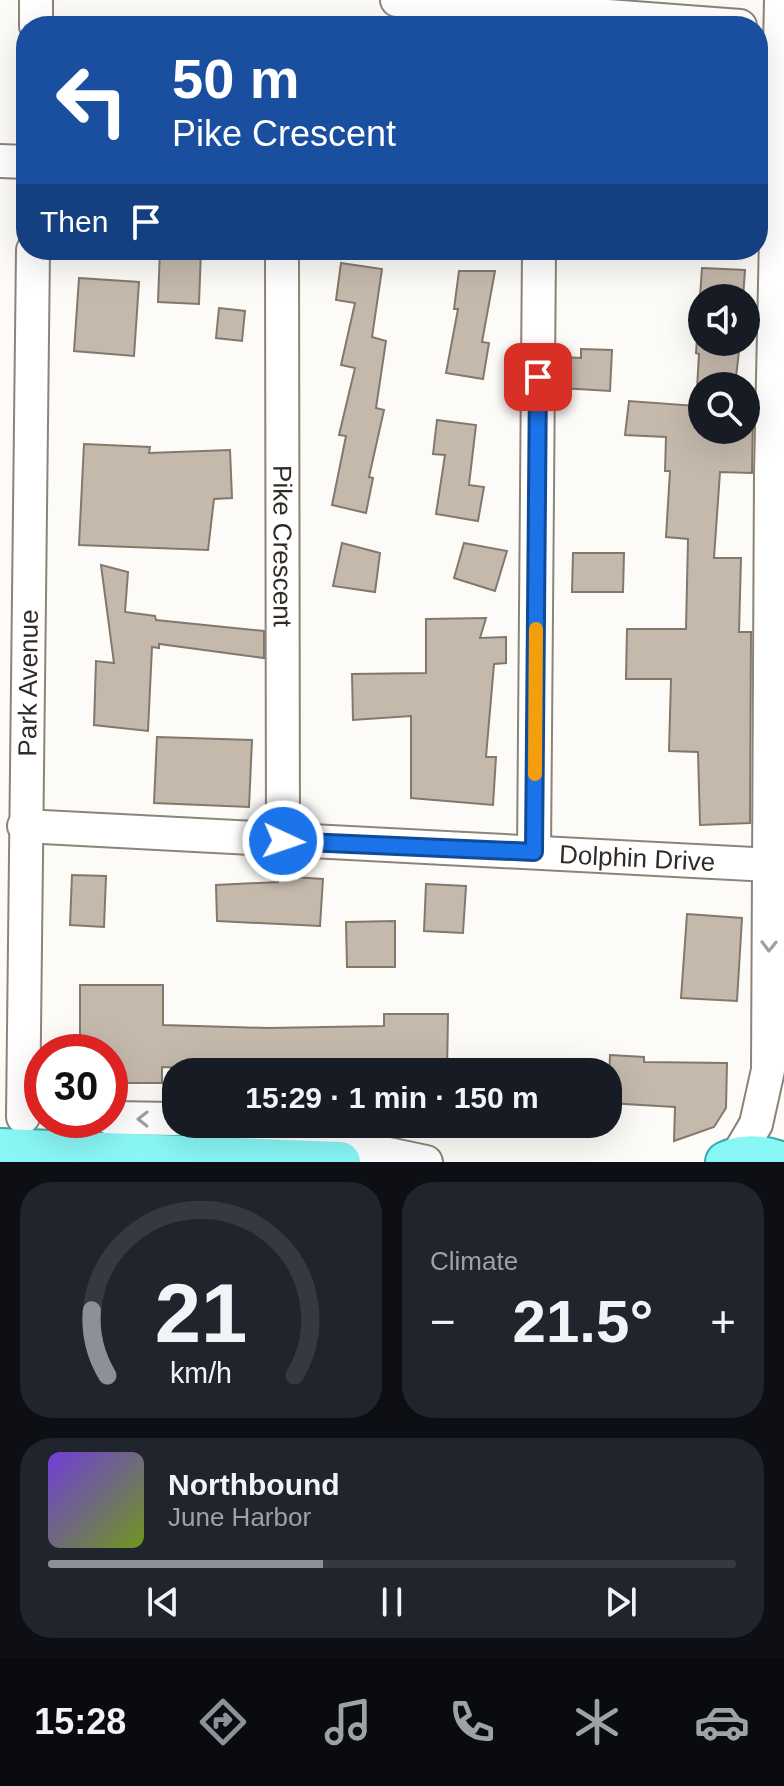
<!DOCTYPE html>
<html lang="en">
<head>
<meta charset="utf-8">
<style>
	:root { --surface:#171b24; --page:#20242c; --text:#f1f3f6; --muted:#9ea1a6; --line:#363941; --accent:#8c9099 }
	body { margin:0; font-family:Helvetica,sans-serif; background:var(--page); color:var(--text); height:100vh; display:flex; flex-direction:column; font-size:30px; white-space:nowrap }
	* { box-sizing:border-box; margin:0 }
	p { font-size:26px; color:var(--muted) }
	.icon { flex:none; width:44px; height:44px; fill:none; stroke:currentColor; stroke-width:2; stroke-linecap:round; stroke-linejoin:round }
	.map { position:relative; height:1162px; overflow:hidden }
	.details { display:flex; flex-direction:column; gap:20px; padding:20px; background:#0d0f14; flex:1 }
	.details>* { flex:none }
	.banner { position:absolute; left:16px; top:16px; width:752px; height:244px; border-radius:32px; box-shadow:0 8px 32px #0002; background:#1a4fa0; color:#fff; overflow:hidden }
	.fabs { position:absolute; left:688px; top:284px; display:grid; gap:16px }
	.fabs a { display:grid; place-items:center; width:72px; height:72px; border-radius:50%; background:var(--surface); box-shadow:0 8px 32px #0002; font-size:40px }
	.speed { position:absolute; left:24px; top:1034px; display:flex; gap:16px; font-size:40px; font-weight:700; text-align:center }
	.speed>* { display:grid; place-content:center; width:104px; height:104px; border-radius:50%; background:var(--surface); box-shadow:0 8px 32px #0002; line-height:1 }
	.speed .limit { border:12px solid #d22; background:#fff; color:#111 }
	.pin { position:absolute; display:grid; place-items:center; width:68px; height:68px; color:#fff; margin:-34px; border-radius:16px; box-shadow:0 4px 12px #0006 }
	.me { position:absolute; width:88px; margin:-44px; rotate:93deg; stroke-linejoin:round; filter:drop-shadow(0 0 6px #0008) }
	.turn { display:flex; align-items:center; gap:28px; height:168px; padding:0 24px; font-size:36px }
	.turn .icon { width:104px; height:104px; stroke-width:2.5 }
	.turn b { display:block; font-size:56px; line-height:68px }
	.then { display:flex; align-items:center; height:76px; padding:0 24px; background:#0003; gap:16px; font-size:30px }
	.big { font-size:60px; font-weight:700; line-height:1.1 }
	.details .tile { flex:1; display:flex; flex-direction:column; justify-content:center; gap:12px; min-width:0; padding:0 28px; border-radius:32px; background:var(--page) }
	.details .dial { align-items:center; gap:0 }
	.dial svg { height:208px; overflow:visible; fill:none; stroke:var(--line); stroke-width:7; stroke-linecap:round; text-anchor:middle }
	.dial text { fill:var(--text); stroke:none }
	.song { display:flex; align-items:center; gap:24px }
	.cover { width:96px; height:96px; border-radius:12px; background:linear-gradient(135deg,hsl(260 70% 55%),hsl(80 70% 35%)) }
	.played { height:8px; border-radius:4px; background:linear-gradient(90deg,var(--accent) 40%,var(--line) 40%) }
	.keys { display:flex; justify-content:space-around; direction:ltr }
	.heat { display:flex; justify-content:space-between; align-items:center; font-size:44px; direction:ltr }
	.details .tiles { flex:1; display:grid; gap:20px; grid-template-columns:1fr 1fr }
	.tile:last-child { grid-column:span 2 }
	.trip { position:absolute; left:162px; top:1058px; width:460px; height:80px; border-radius:32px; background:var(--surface); box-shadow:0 8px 32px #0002; font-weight:700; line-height:80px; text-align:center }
	.tabs { display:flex; height:128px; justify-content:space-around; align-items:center; background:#090b0e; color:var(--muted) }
	.tabs .icon { width:56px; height:56px }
	.tabs .selected { color:var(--accent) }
	.tabs b { font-size:36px; color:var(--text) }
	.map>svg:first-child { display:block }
	.building { fill:#c5b9ac; stroke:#83786c; stroke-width:2 }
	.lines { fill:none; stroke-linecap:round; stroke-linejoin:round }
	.minor-casing { stroke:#8e8377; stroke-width:36 }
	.major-casing { stroke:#36aba9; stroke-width:44 }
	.minor { stroke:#fff; stroke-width:32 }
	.major { stroke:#89f6f6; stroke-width:40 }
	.oneway { stroke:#a2a09d }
	.route-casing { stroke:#114b97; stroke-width:20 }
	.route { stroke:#1a73e8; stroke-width:14 }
	.slow { stroke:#f59e0b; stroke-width:14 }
	.labels { text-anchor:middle; stroke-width:6; stroke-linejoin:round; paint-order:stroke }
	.street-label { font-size:26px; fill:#302b26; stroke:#fdfbf8 }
</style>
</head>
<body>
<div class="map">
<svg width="784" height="1162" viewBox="0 0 784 1162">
	<rect width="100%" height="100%" fill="#fdfbf8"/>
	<!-- building -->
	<path class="building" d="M 160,250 L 201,250 L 199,304 L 158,302 Z
		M 341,263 L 382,269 L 372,337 L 386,341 L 376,408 L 384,410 L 369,477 L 373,478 L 366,513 L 332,505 L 346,436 L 339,435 L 355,368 L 341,365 L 355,303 L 336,300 Z
		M 702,268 L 745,270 L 743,298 L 702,298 L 702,342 L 740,342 L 735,386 L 702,386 L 702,430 L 746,430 L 746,412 L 753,412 L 752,473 L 720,472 L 714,558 L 741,558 L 739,632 L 751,632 L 750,823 L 700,825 L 698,752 L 669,751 L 671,679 L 626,679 L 627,629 L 686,629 L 688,539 L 666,537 L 670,471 L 665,471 L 666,437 L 625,435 L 629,401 L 696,406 L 699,354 L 696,353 Z
		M 459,271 L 495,271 L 482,342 L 489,343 L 483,379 L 446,373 L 458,309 L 454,309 Z
		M 79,278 L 139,282 L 134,356 L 74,351 Z
		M 219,308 L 245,311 L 242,341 L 216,338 Z
		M 581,349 L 612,350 L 610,391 L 561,388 L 563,357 L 581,358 Z
		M 437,420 L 476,425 L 469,485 L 484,487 L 478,521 L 436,514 L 445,455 L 433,454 Z
		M 84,444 L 150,447 L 149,453 L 230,450 L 232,498 L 214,499 L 208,550 L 79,545 Z
		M 342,543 L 380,553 L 375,592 L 333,586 Z
		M 464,543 L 507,551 L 495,591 L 454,578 Z
		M 573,553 L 624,553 L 623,592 L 572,592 Z
		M 101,565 L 128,572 L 125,612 L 155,616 L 156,620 L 264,631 L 264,658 L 159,644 L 159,648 L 152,647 L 148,731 L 94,725 L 96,661 L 114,663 Z
		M 486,618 L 480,638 L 506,637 L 506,663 L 494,664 L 486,757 L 496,757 L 493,805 L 411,798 L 411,716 L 353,720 L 352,674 L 426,673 L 426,619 Z
		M 157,737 L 252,740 L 249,807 L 154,803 Z
		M 72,875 L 106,876 L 104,927 L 70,925 Z
		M 278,876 L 323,879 L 320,926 L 217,921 L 216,885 L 278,882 Z
		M 426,884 L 466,886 L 463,933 L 424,931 Z
		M 687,914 L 742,918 L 737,1001 L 681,998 Z
		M 395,921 L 395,967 L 347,967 L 346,922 Z
		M 80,985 L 163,985 L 163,1025 L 268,1028 L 384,1026 L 384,1014 L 448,1014 L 447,1072 L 279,1072 L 162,1067 L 162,1083 L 110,1083 L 110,1052 L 80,1052 Z
		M 610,1055 L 644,1057 L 644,1062 L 727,1063 L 726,1108 L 714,1127 L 674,1141 L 675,1107 L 608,1103 Z"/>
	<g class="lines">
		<!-- minor casing -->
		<g class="minor-casing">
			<g id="minor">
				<path d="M 397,0 L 740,26"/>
				<path d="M 36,26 L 36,0"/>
				<path d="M 0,161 L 26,162"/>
				<path id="s1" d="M 282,250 L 283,841"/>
				<path id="s2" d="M 24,826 L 771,865"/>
				<path d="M 534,852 L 539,250"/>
				<path id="s3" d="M 23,1117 L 33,250"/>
				<path d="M 110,1118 L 176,1119"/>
				<path d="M 247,1124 L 426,1162"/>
				<path d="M 736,1158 L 756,1124 L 768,1070 L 771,473 L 781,0"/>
			</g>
		</g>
		<!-- major casing -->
		<g class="major-casing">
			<path id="major" d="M 0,1149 L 340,1162
				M 726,1162 C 744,1154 762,1155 780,1162"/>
		</g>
		<!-- minor -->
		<use href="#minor" class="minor"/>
		<!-- major -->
		<use href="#major" class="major"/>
	</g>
	<!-- one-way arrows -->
	<defs><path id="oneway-chevron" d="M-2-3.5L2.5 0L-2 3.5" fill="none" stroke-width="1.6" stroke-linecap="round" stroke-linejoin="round" transform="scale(2)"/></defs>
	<g class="oneway">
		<use href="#oneway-chevron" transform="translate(769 946) rotate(91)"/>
		<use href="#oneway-chevron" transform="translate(143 1119) rotate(-179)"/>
	</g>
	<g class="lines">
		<!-- route casing -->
		<g class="route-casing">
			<path id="route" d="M 283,841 L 534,852 L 538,377"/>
		</g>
		<!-- route -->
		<use href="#route" class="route"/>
		<!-- slow -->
		<path class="slow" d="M 535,774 L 536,629"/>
	</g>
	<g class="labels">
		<!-- street labels -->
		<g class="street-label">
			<text dy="9" stroke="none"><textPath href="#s1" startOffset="296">Pike Crescent</textPath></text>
			<text dy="9" stroke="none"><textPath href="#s3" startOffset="434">Park Avenue</textPath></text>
			<text dy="9" stroke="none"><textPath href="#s2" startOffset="614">Dolphin Drive</textPath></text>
		</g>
	</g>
</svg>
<div class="fabs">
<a><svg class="icon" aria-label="sound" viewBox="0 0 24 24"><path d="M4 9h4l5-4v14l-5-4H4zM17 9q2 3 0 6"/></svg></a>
<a><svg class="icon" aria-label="search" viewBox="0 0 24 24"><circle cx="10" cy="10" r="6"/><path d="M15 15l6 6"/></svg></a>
</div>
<div class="speed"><div class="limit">30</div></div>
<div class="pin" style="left:538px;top:377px;background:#d93025"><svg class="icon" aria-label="arrive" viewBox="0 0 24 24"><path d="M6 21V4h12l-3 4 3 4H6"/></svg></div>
<svg class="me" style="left:283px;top:841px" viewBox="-20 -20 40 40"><circle r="17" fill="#1a73e8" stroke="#fff" stroke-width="3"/><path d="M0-11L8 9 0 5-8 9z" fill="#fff"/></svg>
<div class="trip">15:29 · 1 min · 150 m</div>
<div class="banner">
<div class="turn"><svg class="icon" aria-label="left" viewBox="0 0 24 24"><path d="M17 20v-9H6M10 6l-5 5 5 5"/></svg><div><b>50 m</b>Pike Crescent</div></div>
<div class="then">Then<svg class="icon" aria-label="arrive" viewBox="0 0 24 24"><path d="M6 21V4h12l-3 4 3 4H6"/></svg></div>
</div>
</div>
<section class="details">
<div class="tiles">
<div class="tile dial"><svg viewBox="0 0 100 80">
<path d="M14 69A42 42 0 1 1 86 69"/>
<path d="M14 69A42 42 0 0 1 8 44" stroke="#8c9099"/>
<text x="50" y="56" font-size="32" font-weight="700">21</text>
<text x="50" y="72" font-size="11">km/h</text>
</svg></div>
<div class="tile"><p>Climate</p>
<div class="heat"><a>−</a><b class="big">21.5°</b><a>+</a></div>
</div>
<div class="tile">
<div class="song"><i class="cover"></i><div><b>Northbound</b><p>June Harbor</p></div></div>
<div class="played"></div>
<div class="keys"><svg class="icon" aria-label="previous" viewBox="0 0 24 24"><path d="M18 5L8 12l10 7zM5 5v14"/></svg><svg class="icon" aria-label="pause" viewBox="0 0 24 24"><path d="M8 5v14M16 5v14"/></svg><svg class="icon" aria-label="next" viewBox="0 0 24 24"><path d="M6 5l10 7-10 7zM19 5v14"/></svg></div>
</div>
</div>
</section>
<nav class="tabs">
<b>15:28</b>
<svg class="icon selected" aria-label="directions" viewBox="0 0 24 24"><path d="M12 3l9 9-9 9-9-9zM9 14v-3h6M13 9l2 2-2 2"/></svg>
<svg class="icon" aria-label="music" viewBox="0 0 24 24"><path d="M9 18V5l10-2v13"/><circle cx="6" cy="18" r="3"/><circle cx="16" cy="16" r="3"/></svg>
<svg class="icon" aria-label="phone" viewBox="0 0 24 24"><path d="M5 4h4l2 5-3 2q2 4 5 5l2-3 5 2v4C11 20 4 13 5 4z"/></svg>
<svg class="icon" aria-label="climate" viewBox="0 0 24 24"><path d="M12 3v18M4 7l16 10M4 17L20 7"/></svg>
<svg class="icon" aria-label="car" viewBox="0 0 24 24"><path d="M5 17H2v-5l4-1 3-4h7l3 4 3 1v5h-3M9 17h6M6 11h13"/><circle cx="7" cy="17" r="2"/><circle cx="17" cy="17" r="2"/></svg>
</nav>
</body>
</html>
